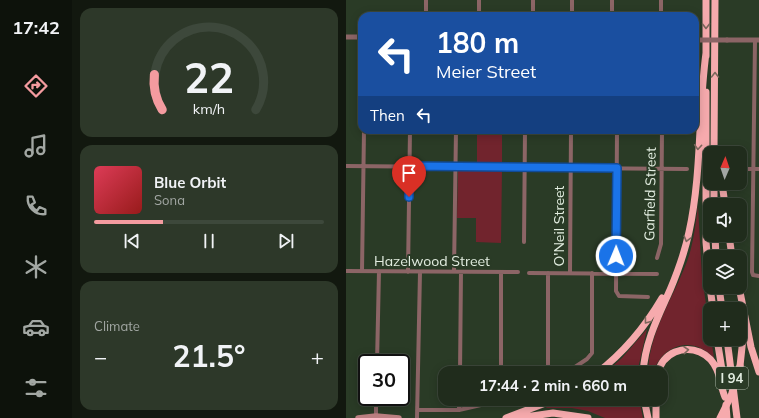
<!DOCTYPE html>
<html lang="en">
<head>
<meta charset="utf-8">
<style>
	:root { --surface:#202c1c; --page:#2d3829; --text:#f1f3f6; --muted:#a2a7a3; --line:#3d483b; --accent:#f49b9f }
	body { margin:0; font-family:Mulish,sans-serif; background:var(--page); color:var(--text); height:100vh; display:flex; flex-direction:column; font-size:15px; white-space:nowrap }
	* { box-sizing:border-box; margin:0 }
	p { font-size:13px; color:var(--muted) }
	.icon { flex:none; width:22px; height:22px; fill:none; stroke:currentColor; stroke-width:2; stroke-linecap:round; stroke-linejoin:round }
	.map { position:relative; flex:1; overflow:hidden }
	.sheet { display:flex; flex-direction:column; gap:8px; padding:8px; background:#12180f; width:274px }
	.sheet>* { flex:none }
	.top-card { position:absolute; left:12px; top:12px; width:341px; height:122px; border-radius:12px; box-shadow:0 2px 10px #0003,0 0 0 1px var(--line); background:#1a4fa0; color:#fff; overflow:hidden }
	.needle { width:26px; rotate:2deg }
	.fabs { position:absolute; left:357px; top:146px; display:grid; gap:8px }
	.fabs a { display:grid; place-items:center; width:44px; height:44px; border-radius:8px; background:var(--surface); box-shadow:0 2px 10px #0003,0 0 0 1px var(--line); font-size:20px }
	.speed { position:absolute; left:12px; top:354px; display:flex; gap:8px; font-size:20px; font-weight:700; text-align:center }
	.speed>* { display:grid; place-content:center; width:52px; height:52px; border-radius:50%; background:var(--surface); box-shadow:0 2px 10px #0003,0 0 0 1px var(--line); line-height:1 }
	.speed .limit { border:2px solid #111; border-radius:6px; background:#fff; color:#111 }
	.pin { position:absolute; display:grid; place-items:center; width:34px; height:34px; color:#fff; margin:-41px -17px; border-radius:50% 50% 50% 0; rotate:-45deg; box-shadow:0 0 4px #0007 }
	.pin .icon { rotate:45deg }
	.me { position:absolute; width:44px; margin:-22px; rotate:1deg; stroke-linejoin:round; filter:drop-shadow(0 0 3px #0008) }
	.turn { display:flex; align-items:center; gap:14px; height:84px; padding:0 12px; font-size:18px }
	.turn .icon { width:52px; height:52px; stroke-width:2.5 }
	.turn b { display:block; font-size:28px; line-height:34px }
	.then { display:flex; align-items:center; height:38px; padding:0 12px; background:#0003; gap:8px; font-size:15px }
	.big { font-size:30px; font-weight:700; line-height:1.1 }
	.sheet .widget { flex:1; display:flex; flex-direction:column; justify-content:center; gap:6px; min-width:0; padding:0 14px; border-radius:12px; background:var(--page) }
	.sheet .dial { align-items:center; gap:0 }
	.dial svg { height:104px; overflow:visible; fill:none; stroke:var(--line); stroke-width:7; stroke-linecap:round; text-anchor:middle }
	.dial text { fill:var(--text); stroke:none }
	.song { display:flex; align-items:center; gap:12px }
	.cover { width:48px; height:48px; border-radius:6px; background:linear-gradient(135deg,hsl(350 70% 55%),hsl(0 70% 35%)) }
	.played { height:4px; border-radius:2px; background:linear-gradient(90deg,var(--accent) 30%,var(--line) 30%) }
	.keys { display:flex; justify-content:space-around; direction:ltr }
	.heat { display:flex; justify-content:space-between; align-items:center; font-size:22px; direction:ltr }
	.trip { position:absolute; left:92px; top:366px; width:230px; height:40px; border-radius:12px; background:var(--surface); box-shadow:0 2px 10px #0003,0 0 0 1px var(--line); font-weight:700; line-height:40px; text-align:center }
	main { display:flex; flex:1; min-height:0 }
	.dock { display:flex; flex-direction:column; width:72px; justify-content:space-around; align-items:center; background:#0d120b; color:var(--muted) }
	.dock .icon { width:28px; height:28px }
	.dock .selected { color:var(--accent) }
	.dock b { font-size:18px; color:var(--text) }
	.map>svg:first-child { display:block }
	.green { fill:#71242d }
	.lines { fill:none; stroke-linecap:round; stroke-linejoin:round }
	.minor { stroke:#8c6566; stroke-width:4 }
	.tertiary { stroke:#8c6566; stroke-width:5 }
	.secondary { stroke:#bc7f81; stroke-width:5.5 }
	.motorway { stroke:#f6aaad; stroke-width:7 }
	.tertiary-bridge { stroke:#8c6566; stroke-width:5 }
	.motorway-bridge { stroke:#f6aaad; stroke-width:7 }
	.oneway { stroke:#7c675c }
	.route-casing { stroke:#114b97; stroke-width:10 }
	.route { stroke:#1a73e8; stroke-width:7 }
	.labels { text-anchor:middle; stroke-width:4; stroke-linejoin:round; paint-order:stroke }
	.shield { fill:#2a3b26; stroke:#abb8a8; stroke-width:1 }
	.shield-label { font-size:13px; font-weight:bold; fill:#e2ede0 }
	.street-label { font-size:14px; fill:#e2ede0; stroke:#2a3b26 }
</style>
</head>
<body>
<main>
<nav class="dock">
<b>17:42</b>
<svg class="icon selected" aria-label="directions" viewBox="0 0 24 24"><path d="M12 3l9 9-9 9-9-9zM9 14v-3h6M13 9l2 2-2 2"/></svg>
<svg class="icon" aria-label="music" viewBox="0 0 24 24"><path d="M9 18V5l10-2v13"/><circle cx="6" cy="18" r="3"/><circle cx="16" cy="16" r="3"/></svg>
<svg class="icon" aria-label="phone" viewBox="0 0 24 24"><path d="M5 4h4l2 5-3 2q2 4 5 5l2-3 5 2v4C11 20 4 13 5 4z"/></svg>
<svg class="icon" aria-label="climate" viewBox="0 0 24 24"><path d="M12 3v18M4 7l16 10M4 17L20 7"/></svg>
<svg class="icon" aria-label="car" viewBox="0 0 24 24"><path d="M5 17H2v-5l4-1 3-4h7l3 4 3 1v5h-3M9 17h6M6 11h13"/><circle cx="7" cy="17" r="2"/><circle cx="17" cy="17" r="2"/></svg>
<svg class="icon" aria-label="filters" viewBox="0 0 24 24"><path d="M4 7h16M4 17h16"/><circle cx="9" cy="7" r="2"/><circle cx="15" cy="17" r="2"/></svg>
</nav>
<section class="sheet">
<div class="widget dial"><svg viewBox="0 0 100 80">
<path d="M14 69A42 42 0 1 1 86 69"/>
<path d="M14 69A42 42 0 0 1 8 42" stroke="#f49b9f"/>
<text x="50" y="56" font-size="32" font-weight="700">22</text>
<text x="50" y="72" font-size="11">km/h</text>
</svg></div>
<div class="widget">
<div class="song"><i class="cover"></i><div><b>Blue Orbit</b><p>Sona</p></div></div>
<div class="played"></div>
<div class="keys"><svg class="icon" aria-label="previous" viewBox="0 0 24 24"><path d="M18 5L8 12l10 7zM5 5v14"/></svg><svg class="icon" aria-label="pause" viewBox="0 0 24 24"><path d="M8 5v14M16 5v14"/></svg><svg class="icon" aria-label="next" viewBox="0 0 24 24"><path d="M6 5l10 7-10 7zM19 5v14"/></svg></div>
</div>
<div class="widget"><p>Climate</p>
<div class="heat"><a>−</a><b class="big">21.5°</b><a>+</a></div>
</div>
</section>
<div class="map">
<svg width="413" height="418" viewBox="0 0 413 418">
	<rect width="100%" height="100%" fill="#2a3b26"/>
	<!-- green -->
	<path class="green" d="M 131,130 L 156,130 L 156,163 L 131,163 Z
		M 112,169 L 156,169 L 155,243 L 130,242 L 130,218 L 111,218 Z
		M 352,206 L 356,277 L 368,358 C 347,335 316,344 307,373 L 302,373 C 303,335 324,303 338,269 C 347,249 349,228 352,206 Z
		M 301,329 L 291,373 L 259,373 L 276,358 Z
		M 220,399 L 293,399 L 297,418 L 259,418 L 242,411 L 226,408 L 199,408 Z"/>
	<g class="lines">
		<!-- minor -->
		<path class="minor" d="M 80,16 L 80,0
			M 133,16 L 133,0
			M 187,16 L 187,0
			M 226,16 L 226,0
			M 266,16 L 266,0
			M 315,16 L 315,0
			M 409,40 L 406,272 L 407,275 L 413,276
			M 271,130 L 270,291 L 273,296 L 302,297
			M 0,166 L 341,169
			M 394,169 L 413,169
			M 178,242 L 179,130
			M 311,258 L 315,244 L 316,130
			M 0,271 L 172,272
			M 16,271 L 18,130
			M 62,272 L 64,130
			M 108,272 L 110,130
			M 183,273 L 311,274
			M 224,273 L 225,130
			M 31,363 L 33,271
			M 114,373 L 115,272
			M 155,373 L 155,272
			M 202,373 L 202,273
			M 220,373 L 241,359 L 246,353 L 246,273
			M 71,410 L 113,410 L 161,399
			M 113,410 L 113,399
			M 30,416 L 30,397
			M 71,418 L 74,272"/>
		<!-- tertiary -->
		<path class="tertiary" d="M 0,37 L 16,37
			M 381,40 L 413,40"/>
		<!-- secondary -->
		<path class="secondary" d="M 12,418 L 30,416 L 53,418"/>
		<!-- motorway -->
		<path class="motorway" d="M 360,56 L 360,0
			M 360,92 L 360,242 L 364,286
			M 368,153 L 369,0
			M 368,183 L 368,205
			M 376,183 L 379,205
			M 369,235 L 370,257
			M 383,235 L 386,257
			M 364,287 L 367,309
			M 373,287 L 376,309
			M 393,287 L 405,347 L 413,372
			M 371,339 L 377,376
			M 381,339 L 391,418
			M 394,366 L 397,338 L 395,319
			M 251,373 C 277,353 299,327 316,298
			M 297,373 C 299,342 312,317 324,290 C 332,271 339,251 343,232 C 356,173 352,112 360,53
			M 312,373 C 314,364 320,356 329,352 C 346,345 364,353 371,370 C 375,379 375,388 379,397
			M 298,399 L 302,418
			M 310,399 L 310,418
			M 380,405 L 381,418
			M 160,418 L 210,399
			M 172,418 L 207,413 L 242,418"/>
		<!-- tertiary-bridge -->
		<path class="tertiary-bridge" d="M 349,40 L 381,40"/>
		<!-- motorway-bridge -->
		<path class="motorway-bridge" d="M 374,418 L 385,396 L 394,366"/>
	</g>
	<!-- one-way arrows -->
	<defs><path id="oneway-chevron" d="M-2-3.5L2.5 0L-2 3.5" fill="none" stroke-width="1.6" stroke-linecap="round" stroke-linejoin="round"/></defs>
	<g class="oneway">
		<use href="#oneway-chevron" transform="translate(360 26) rotate(90)"/>
		<use href="#oneway-chevron" transform="translate(369 75) rotate(-90)"/>
		<use href="#oneway-chevron" transform="translate(352 147) rotate(94)"/>
		<use href="#oneway-chevron" transform="translate(341 239) rotate(105)"/>
		<use href="#oneway-chevron" transform="translate(301 321) rotate(127)"/>
		<use href="#oneway-chevron" transform="translate(340 350) rotate(-5)"/>
	</g>
	<g class="lines">
		<!-- route casing -->
		<g class="route-casing">
			<path id="route" d="M 63,197 L 63,166 L 271,168 L 270,256"/>
		</g>
		<!-- route -->
		<use href="#route" class="route"/>
	</g>
	<g class="labels">
		<!-- shield labels -->
		<rect class="shield" x="370" y="367" width="32" height="22" rx="3"/>
		<g class="shield-label">
			<text x="386" y="383">I 94</text>
		</g>
		<!-- street labels -->
		<g class="street-label">
			<text transform="translate(304 194) rotate(-89)" y="5">Garfield Street</text>
			<text transform="translate(213 226) rotate(-90)" y="5">O'Neil Street</text>
			<text x="86" y="266">Hazelwood Street</text>
		</g>
	</g>
</svg>
<div class="fabs">
<a><svg class="needle" viewBox="-14 -14 28 28"><path d="M0-13l5 13h-10z" fill="#e53935"/><path d="M0 13l5-13h-10z" fill="#a2a7a3"/></svg></a>
<a><svg class="icon" aria-label="sound" viewBox="0 0 24 24"><path d="M4 9h4l5-4v14l-5-4H4zM17 9q2 3 0 6"/></svg></a>
<a><svg class="icon" aria-label="layers" viewBox="0 0 24 24"><path d="M12 4l9 5-9 5-9-5zM3 14l9 5 9-5"/></svg></a>
<a>+</a>
</div>
<div class="speed"><div class="limit">30</div></div>
<div class="pin" style="left:63px;top:197px;background:#d93025"><svg class="icon" aria-label="arrive" viewBox="0 0 24 24"><path d="M6 21V4h12l-3 4 3 4H6"/></svg></div>
<svg class="me" style="left:270px;top:256px" viewBox="-20 -20 40 40"><circle r="17" fill="#1a73e8" stroke="#fff" stroke-width="3"/><path d="M0-11L8 9 0 5-8 9z" fill="#fff"/></svg>
<div class="trip">17:44 · 2 min · 660 m</div>
<div class="top-card">
<div class="turn"><svg class="icon" aria-label="left" viewBox="0 0 24 24"><path d="M17 20v-9H6M10 6l-5 5 5 5"/></svg><div><b>180 m</b>Meier Street</div></div>
<div class="then">Then<svg class="icon" aria-label="left" viewBox="0 0 24 24"><path d="M17 20v-9H6M10 6l-5 5 5 5"/></svg></div>
</div>
</div>
</main>
</body>
</html>
